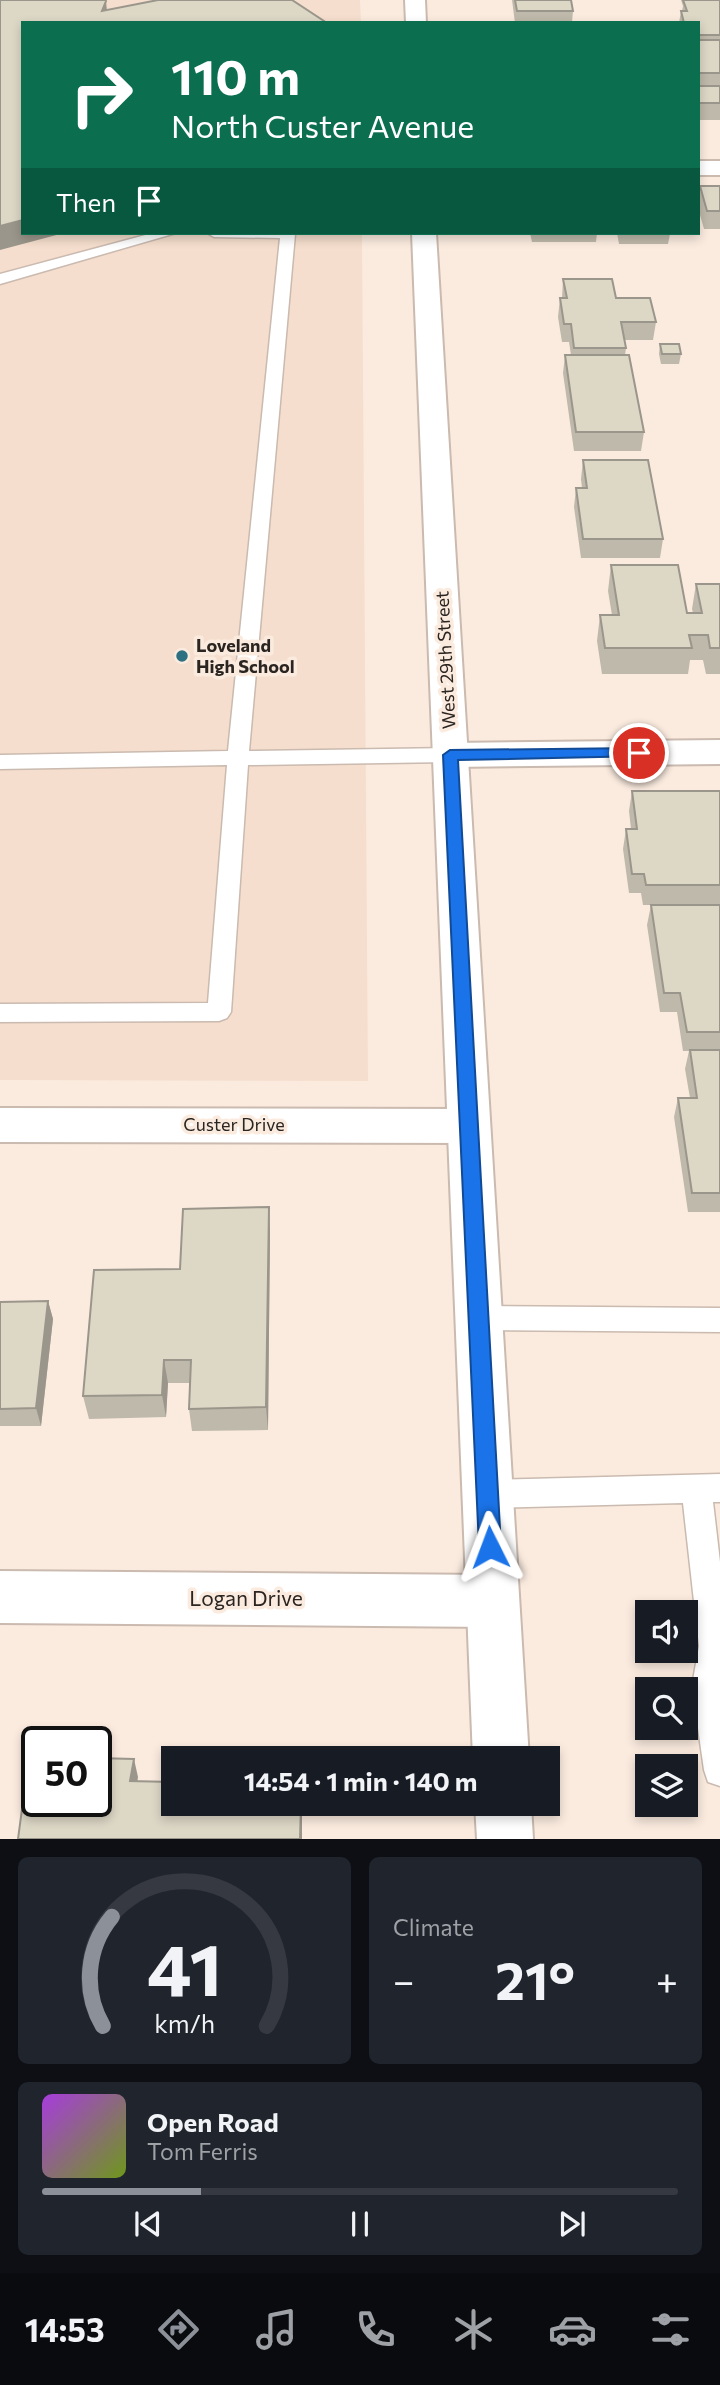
<!DOCTYPE html>
<html lang="en">
<head>
<meta charset="utf-8">
<style>
	:root { --surface:#171b24; --page:#20242c; --text:#f1f3f6; --muted:#9ea1a6; --line:#363941; --accent:#8c9099 }
	body { margin:0; font-family:Commissioner,sans-serif; background:var(--page); color:var(--text); height:100vh; display:flex; flex-direction:column; font-size:26px; white-space:nowrap }
	* { box-sizing:border-box; margin:0 }
	p { font-size:23px; color:var(--muted) }
	.icon { flex:none; width:38px; height:38px; fill:none; stroke:currentColor; stroke-width:2; stroke-linecap:round; stroke-linejoin:round }
	.map { position:relative; height:1839px; overflow:hidden }
	.drawer { display:flex; flex-direction:column; gap:18px; padding:18px; background:#0d0f14; flex:1 }
	.drawer>* { flex:none }
	.guide { position:absolute; left:21px; top:21px; width:679px; height:214px; border-radius:0px; box-shadow:0 4px 10px #0003; background:#0b6e4f; color:#fff; overflow:hidden }
	.tools { position:absolute; left:635px; top:1600px; display:grid; gap:14px }
	.tools a { display:grid; place-items:center; width:63px; height:63px; border-radius:0px; background:var(--surface); box-shadow:0 4px 10px #0003; font-size:35px }
	.speed { position:absolute; left:21px; top:1726px; display:flex; gap:14px; font-size:35px; font-weight:700; text-align:center }
	.speed>* { display:grid; place-content:center; width:91px; height:91px; border-radius:50%; background:var(--surface); box-shadow:0 4px 10px #0003; line-height:1 }
	.speed .limit { border:4px solid #111; border-radius:10px; background:#fff; color:#111 }
	.pin { position:absolute; display:grid; place-items:center; width:60px; height:60px; color:#fff; margin:-30px; border:4px solid #fff; border-radius:50%; box-shadow:0 2px 7px #0007 }
	.me { position:absolute; width:77px; margin:-38px; rotate:357deg; stroke-linejoin:round; filter:drop-shadow(0 0 5px #0008) }
	.turn { display:flex; align-items:center; gap:24px; height:147px; padding:0 35px; font-size:32px }
	.turn .icon { width:91px; height:91px; stroke-width:2.5 }
	.turn b { display:block; font-size:49px; line-height:60px }
	.then { display:flex; align-items:center; height:66px; padding:0 35px; background:#0003; gap:14px; font-size:26px }
	.big { font-size:52px; font-weight:700; line-height:1.1 }
	.drawer .tile { flex:1; display:flex; flex-direction:column; justify-content:center; gap:10px; min-width:0; padding:0 24px; border-radius:10px; background:var(--page) }
	.drawer .dial { align-items:center; gap:0 }
	.dial svg { height:182px; overflow:visible; fill:none; stroke:var(--line); stroke-width:7; stroke-linecap:round; text-anchor:middle }
	.dial text { fill:var(--text); stroke:none }
	.song { display:flex; align-items:center; gap:21px }
	.cover { width:84px; height:84px; border-radius:10px; background:linear-gradient(135deg,hsl(280 70% 55%),hsl(80 70% 35%)) }
	.played { height:7px; border-radius:4px; background:linear-gradient(90deg,var(--accent) 25%,var(--line) 25%) }
	.keys { display:flex; justify-content:space-around; direction:ltr }
	.heat { display:flex; justify-content:space-between; align-items:center; font-size:38px; direction:ltr }
	.drawer .tiles { flex:1; display:grid; gap:18px; grid-template-columns:1fr 1fr }
	.tile:last-child { grid-column:span 2 }
	.trip { position:absolute; left:161px; top:1746px; width:399px; height:70px; border-radius:0px; background:var(--surface); box-shadow:0 4px 10px #0003; font-weight:700; line-height:70px; text-align:center }
	.tab-bar { display:flex; height:112px; justify-content:space-around; align-items:center; background:#090b0e; color:var(--muted) }
	.tab-bar .icon { width:49px; height:49px }
	.tab-bar .current { color:var(--accent) }
	.tab-bar b { font-size:32px; color:var(--text) }
	.map>svg:first-child { display:block }
	.built { fill:#f5decd }
	.lines { fill:none; stroke-linecap:round; stroke-linejoin:round }
	.lane-casing { stroke:#cabaaf; stroke-width:3 }
	.street-casing { stroke:#cabaaf; stroke-width:4 }
	.secondary-casing { stroke:#cabaaf; stroke-width:4 }
	.lane { fill:#fff; fill-rule:evenodd }
	.street { fill:#fff; fill-rule:evenodd }
	.secondary { fill:#fff; fill-rule:evenodd }
	.wall { fill:#beb9aa }
	.shaded-wall { fill:#9b968b }
	.building { fill:#ddd7c6; stroke:#9b968b; stroke-width:2 }
	.route { fill:#1a73e8; stroke:#114b97; stroke-width:2 }
	.poi-dot { fill:#2d7082; stroke:#fbebdf; stroke-width:2.5 }
	.labels { text-anchor:middle; stroke-width:7; stroke-linejoin:round; paint-order:stroke }
	.poi-label { font-size:18px; font-weight:bold; fill:#2b2521; stroke:#fbebdf; text-anchor:start }
	.street-label { font-size:18px; fill:#2b2521; stroke:#fbebdf }
	.near-street-label { font-size:21px; fill:#2b2521; stroke:#fbebdf }
</style>
</head>
<body>
<div class="map">
<svg width="720" height="1839" viewBox="0 0 720 1839">
	<rect width="100%" height="100%" fill="#fbebdf"/>
	<!-- built -->
	<path class="built" d="M 0,0 L 360,0 L 361,23 L 23,23 L 23,233 L 362,233 L 368,1081 L 0,1080 Z"/>
	<g class="lines">
		<!-- lane casing -->
		<g class="lane-casing">
			<path id="lane" d="M 153,233 L 176,233 L 0,284 L 0,274 Z
				M 207,233 L 295,234 L 249,751 L 451,748 L 461,755 L 451,762 L 248,765 L 231,1012 L 227,1018 L 219,1021 L 0,1022 L 0,1004 L 208,1003 L 227,765 L 0,769 L 0,755 L 228,751 L 280,238 L 214,237 Z
				M 478,1306 L 720,1308 L 720,1332 L 478,1330 L 468,1327 L 464,1318 L 468,1309 Z
				M 720,1474 L 720,1502 L 713,1502 L 720,1562 L 720,1786 L 708,1782 L 704,1770 L 692,1686 L 699,1646 L 683,1503 L 487,1508 L 477,1504 L 472,1494 L 477,1484 L 487,1480 Z"/>
		</g>
		<!-- street casing -->
		<g class="street-casing">
			<path id="street" d="M 698,161 L 720,161 L 720,175 L 698,175 Z
				M 720,740 L 720,764 L 451,767 L 439,763 L 433,755 L 439,747 L 451,743 Z
				M 0,1108 L 469,1109 L 484,1114 L 490,1126 L 484,1138 L 469,1143 L 0,1142 Z
				M 0,1571 L 493,1575 L 511,1583 L 519,1601 L 511,1619 L 493,1627 L 0,1623 Z"/>
		</g>
		<!-- secondary casing -->
		<g class="secondary-casing">
			<path id="secondary" d="M 405,0 L 425,0 L 426,23 L 406,23 Z
				M 412,233 L 436,233 L 529,1759 L 473,1759 Z
				M 475,1804 L 531,1804 L 533,1839 L 477,1839 Z"/>
		</g>
		<!-- lane -->
		<use href="#lane" class="lane"/>
		<!-- street -->
		<use href="#street" class="street"/>
		<!-- secondary -->
		<use href="#secondary" class="secondary"/>
	</g>
	<!-- wall -->
	<path class="wall" d="M 512,0 L 571,0 L 573,11 L 572,22 L 575,23 L 515,23 Z
		M 681,0 L 720,0 L 720,120 L 698,120 L 698,23 L 679,23 L 681,11 L 682,11 L 683,6 Z
		M 700,186 L 720,186 L 720,229 L 704,229 L 698,208 Z
		M 530,233 L 597,233 L 596,242 L 532,242 Z
		M 617,233 L 669,233 L 670,234 L 668,244 L 619,244 Z
		M 563,279 L 616,298 L 656,322 L 653,340 L 624,340 L 626,348 L 625,355 L 644,432 L 641,451 L 574,451 L 563,373 L 565,355 L 571,355 L 569,342 L 562,342 L 558,317 L 560,298 L 562,298 Z
		M 660,344 L 681,354 L 679,364 L 661,364 L 659,354 Z
		M 583,460 L 663,539 L 660,558 L 581,558 L 574,507 L 576,488 L 582,488 L 581,479 Z
		M 611,565 L 687,613 L 693,613 L 692,609 L 696,584 L 720,584 L 720,674 L 706,674 L 703,660 L 690,660 L 688,674 L 602,674 L 597,641 L 600,615 L 612,615 L 608,591 Z
		M 632,791 L 720,791 L 720,905 L 643,905 L 641,893 L 629,893 L 623,849 L 626,829 L 631,829 L 629,811 Z
		M 651,905 L 720,905 L 720,1212 L 688,1212 L 674,1117 L 678,1098 L 690,1098 L 685,1069 L 689,1051 L 683,1051 L 677,1012 L 660,1012 L 647,925 Z
		M 269,1207 L 270,1232 L 268,1430 L 192,1431 L 189,1409 L 190,1383 L 168,1383 L 166,1417 L 89,1419 L 83,1396 L 180,1269 Z
		M 48,1301 L 53,1319 L 41,1426 L 0,1426 L 0,1302 Z"/>
	<!-- shaded-wall -->
	<path class="shaded-wall" d="M 106,1 L 108,22 L 102,11 Z
		M 23,220 L 23,233 L 64,233 L 0,250 L 0,226 Z
		M 269,1207 L 270,1232 L 268,1430 L 266,1407 Z
		M 48,1301 L 53,1319 L 41,1426 L 36,1408 Z
		M 164,1360 L 168,1383 L 166,1417 L 162,1395 Z
		M 134,1759 L 138,1777 L 135,1799 L 130,1781 Z
		M 301,1804 L 302,1804 L 302,1839 L 300,1839 Z"/>
	<!-- building -->
	<path class="building" d="M 0,0 L 105,0 L 106,1 L 102,11 L 158,0 L 292,0 L 327,23 L 23,23 L 23,220 L 0,226 Z
		M 515,0 L 571,0 L 573,11 L 517,11 Z
		M 683,0 L 720,0 L 720,35 L 698,35 L 698,23 L 684,23 L 681,11 L 687,11 Z
		M 527,22 L 575,22 L 575,23 L 527,23 Z
		M 698,40 L 720,40 L 720,73 L 698,73 Z
		M 698,86 L 720,86 L 720,103 L 698,103 Z
		M 700,186 L 720,186 L 720,211 L 707,211 Z
		M 620,233 L 669,233 L 670,234 L 620,234 Z
		M 563,279 L 612,279 L 616,298 L 650,298 L 656,322 L 621,322 L 626,348 L 574,348 L 571,324 L 564,324 L 560,298 L 567,298 Z
		M 660,344 L 679,344 L 681,354 L 662,354 Z
		M 565,355 L 629,355 L 644,432 L 576,432 Z
		M 583,460 L 648,460 L 663,539 L 583,539 L 576,488 L 587,488 Z
		M 611,565 L 678,565 L 687,613 L 702,613 L 696,584 L 720,584 L 720,648 L 710,648 L 708,635 L 689,635 L 692,648 L 605,648 L 600,615 L 619,615 Z
		M 632,791 L 720,791 L 720,885 L 646,885 L 644,874 L 632,874 L 626,829 L 637,829 Z
		M 651,905 L 720,905 L 720,1032 L 687,1032 L 680,993 L 664,993 Z
		M 690,1050 L 720,1050 L 720,1193 L 692,1193 L 678,1098 L 697,1098 Z
		M 269,1207 L 266,1407 L 189,1409 L 191,1360 L 164,1360 L 162,1395 L 83,1396 L 94,1270 L 180,1269 L 183,1209 Z
		M 48,1301 L 36,1408 L 0,1409 L 0,1302 Z
		M 29,1757 L 37,1757 L 37,1801 L 96,1801 L 96,1758 L 134,1759 L 130,1781 L 173,1782 L 173,1804 L 301,1804 L 300,1839 L 18,1839 Z"/>
	<!-- route -->
	<path class="route" d="M 639,748 L 646,753 L 644,756 L 458,760 L 501,1547 L 497,1554 L 490,1557 L 483,1554 L 479,1547 L 443,755 L 450,750 Z"/>
	<!-- markers -->
	<circle class="poi-dot" cx="182" cy="656" r="7"/>
	<g class="labels">
		<!-- poi labels -->
		<g class="poi-label">
			<text x="196" y="652">Loveland<tspan x="196" dy="21">High School</tspan></text>
		</g>
		<!-- street labels -->
		<g class="street-label">
			<text transform="translate(446 660) rotate(-93)" y="6">West 29th Street</text>
			<text x="234" y="1131">Custer Drive</text>
		</g>
		<!-- near-street labels -->
		<g class="near-street-label">
			<text x="246" y="1606">Logan Drive</text>
		</g>
	</g>
</svg>
<div class="tools">
<a><svg class="icon" aria-label="sound" viewBox="0 0 24 24"><path d="M4 9h4l5-4v14l-5-4H4zM17 9q2 3 0 6"/></svg></a>
<a><svg class="icon" aria-label="search" viewBox="0 0 24 24"><circle cx="10" cy="10" r="6"/><path d="M15 15l6 6"/></svg></a>
<a><svg class="icon" aria-label="layers" viewBox="0 0 24 24"><path d="M12 4l9 5-9 5-9-5zM3 14l9 5 9-5"/></svg></a>
</div>
<div class="speed"><div class="limit">50</div></div>
<div class="pin" style="left:639px;top:753px;background:#d93025"><svg class="icon" aria-label="arrive" viewBox="0 0 24 24"><path d="M6 21V4h12l-3 4 3 4H6"/></svg></div>
<svg class="me" style="left:490px;top:1547px" viewBox="-20 -20 40 40"><path d="M0-17L14 15 0 8-14 15z" fill="#1a73e8" stroke="#fff" stroke-width="4"/></svg>
<div class="trip">14:54 · 1 min · 140 m</div>
<div class="guide">
<div class="turn"><svg class="icon" aria-label="right" viewBox="0 0 24 24"><path d="M7 20v-9h11M14 6l5 5-5 5"/></svg><div><b>110 m</b>North Custer Avenue</div></div>
<div class="then">Then<svg class="icon" aria-label="arrive" viewBox="0 0 24 24"><path d="M6 21V4h12l-3 4 3 4H6"/></svg></div>
</div>
</div>
<section class="drawer">
<div class="tiles">
<div class="tile dial"><svg viewBox="0 0 100 80">
<path d="M14 69A42 42 0 1 1 86 69"/>
<path d="M14 69A42 42 0 0 1 18 21" stroke="#8c9099"/>
<text x="50" y="56" font-size="32" font-weight="700">41</text>
<text x="50" y="72" font-size="11">km/h</text>
</svg></div>
<div class="tile"><p>Climate</p>
<div class="heat"><a>−</a><b class="big">21°</b><a>+</a></div>
</div>
<div class="tile">
<div class="song"><i class="cover"></i><div><b>Open Road</b><p>Tom Ferris</p></div></div>
<div class="played"></div>
<div class="keys"><svg class="icon" aria-label="previous" viewBox="0 0 24 24"><path d="M18 5L8 12l10 7zM5 5v14"/></svg><svg class="icon" aria-label="pause" viewBox="0 0 24 24"><path d="M8 5v14M16 5v14"/></svg><svg class="icon" aria-label="next" viewBox="0 0 24 24"><path d="M6 5l10 7-10 7zM19 5v14"/></svg></div>
</div>
</div>
</section>
<nav class="tab-bar">
<b>14:53</b>
<svg class="icon current" aria-label="directions" viewBox="0 0 24 24"><path d="M12 3l9 9-9 9-9-9zM9 14v-3h6M13 9l2 2-2 2"/></svg>
<svg class="icon" aria-label="music" viewBox="0 0 24 24"><path d="M9 18V5l10-2v13"/><circle cx="6" cy="18" r="3"/><circle cx="16" cy="16" r="3"/></svg>
<svg class="icon" aria-label="phone" viewBox="0 0 24 24"><path d="M5 4h4l2 5-3 2q2 4 5 5l2-3 5 2v4C11 20 4 13 5 4z"/></svg>
<svg class="icon" aria-label="climate" viewBox="0 0 24 24"><path d="M12 3v18M4 7l16 10M4 17L20 7"/></svg>
<svg class="icon" aria-label="car" viewBox="0 0 24 24"><path d="M5 17H2v-5l4-1 3-4h7l3 4 3 1v5h-3M9 17h6M6 11h13"/><circle cx="7" cy="17" r="2"/><circle cx="17" cy="17" r="2"/></svg>
<svg class="icon" aria-label="filters" viewBox="0 0 24 24"><path d="M4 7h16M4 17h16"/><circle cx="9" cy="7" r="2"/><circle cx="15" cy="17" r="2"/></svg>
</nav>
</body>
</html>
